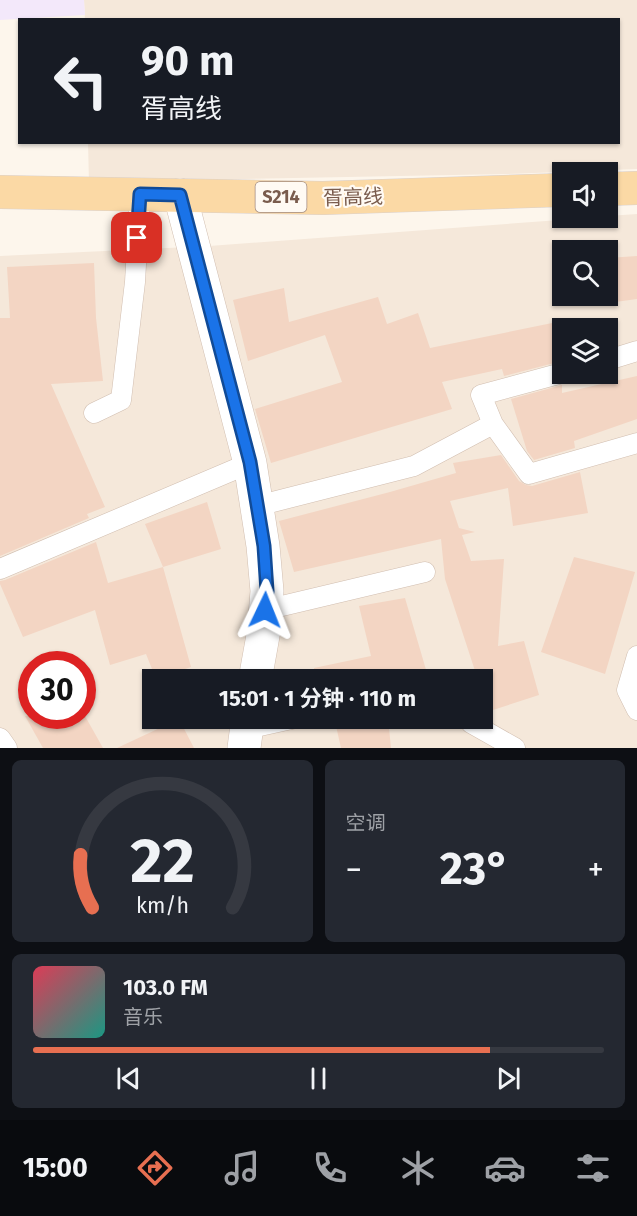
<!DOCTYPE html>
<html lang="zh">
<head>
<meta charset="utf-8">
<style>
	:root { --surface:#171b24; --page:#242831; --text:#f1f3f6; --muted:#9ea1a6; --line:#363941; --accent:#e76f51 }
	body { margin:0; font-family:"Fira Sans","Noto Sans SC",sans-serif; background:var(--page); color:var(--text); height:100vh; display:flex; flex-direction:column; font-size:22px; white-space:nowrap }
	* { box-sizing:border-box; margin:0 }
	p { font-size:20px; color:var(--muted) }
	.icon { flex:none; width:33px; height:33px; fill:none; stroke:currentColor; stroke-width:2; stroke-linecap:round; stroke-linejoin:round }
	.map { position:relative; height:748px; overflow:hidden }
	.drawer { display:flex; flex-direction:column; gap:12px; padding:12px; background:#0d0f14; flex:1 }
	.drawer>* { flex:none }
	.guide { position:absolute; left:18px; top:18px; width:602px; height:126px; border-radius:0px; box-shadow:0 2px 4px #0004; background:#171b24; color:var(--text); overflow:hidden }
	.fabs { position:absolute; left:552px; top:162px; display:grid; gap:12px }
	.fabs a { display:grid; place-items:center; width:66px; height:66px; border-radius:0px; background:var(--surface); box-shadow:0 2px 4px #0004; font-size:30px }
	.speed { position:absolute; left:18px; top:651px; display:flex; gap:12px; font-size:30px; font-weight:700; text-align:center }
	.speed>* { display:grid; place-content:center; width:78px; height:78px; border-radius:50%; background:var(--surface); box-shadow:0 2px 4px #0004; line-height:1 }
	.speed .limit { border:9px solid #d22; background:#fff; color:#111 }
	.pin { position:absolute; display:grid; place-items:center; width:51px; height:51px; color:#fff; margin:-26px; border-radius:12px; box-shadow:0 3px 9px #0006 }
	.me { position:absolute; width:66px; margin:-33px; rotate:2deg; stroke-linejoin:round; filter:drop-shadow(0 0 4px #0008) }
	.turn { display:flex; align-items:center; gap:21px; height:126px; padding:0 24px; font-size:27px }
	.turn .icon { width:78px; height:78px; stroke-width:2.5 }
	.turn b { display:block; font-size:42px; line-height:51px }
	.big { font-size:45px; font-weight:700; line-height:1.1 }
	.drawer .tile { flex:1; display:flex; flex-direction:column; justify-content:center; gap:9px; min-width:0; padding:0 21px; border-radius:9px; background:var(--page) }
	.drawer .dial { align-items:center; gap:0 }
	.dial svg { height:156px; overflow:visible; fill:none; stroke:var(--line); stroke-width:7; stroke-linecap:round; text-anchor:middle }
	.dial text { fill:var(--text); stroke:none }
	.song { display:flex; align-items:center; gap:18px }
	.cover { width:72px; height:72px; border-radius:9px; background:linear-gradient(135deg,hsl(350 70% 55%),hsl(170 70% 35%)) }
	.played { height:6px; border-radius:3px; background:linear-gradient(90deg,var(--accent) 80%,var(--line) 80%) }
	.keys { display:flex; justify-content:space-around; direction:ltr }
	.heat { display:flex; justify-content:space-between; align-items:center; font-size:33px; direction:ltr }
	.drawer .tiles { flex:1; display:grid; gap:12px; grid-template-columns:1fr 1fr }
	.tile:last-child { grid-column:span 2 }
	.trip { position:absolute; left:142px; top:669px; width:351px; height:60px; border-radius:0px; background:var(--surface); box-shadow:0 2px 4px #0004; font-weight:700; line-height:60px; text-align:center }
	.dock { display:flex; height:96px; justify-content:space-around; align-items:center; background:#090b0e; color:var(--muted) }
	.dock .icon { width:42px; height:42px }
	.dock .selected { color:var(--accent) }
	.dock b { font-size:27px; color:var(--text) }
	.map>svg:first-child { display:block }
	.residential { fill:#f5e8da; fill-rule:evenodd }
	.education { fill:#f3e8fa }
	.building { fill:#f3d5c3 }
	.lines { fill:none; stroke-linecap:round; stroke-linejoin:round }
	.service-casing { stroke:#d1beb0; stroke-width:21 }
	.minor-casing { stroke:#d1beb0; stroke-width:34 }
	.primary-casing { stroke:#dad1cd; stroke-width:34 }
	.service { stroke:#fff; stroke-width:20 }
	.minor { stroke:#fff; stroke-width:33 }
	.primary { stroke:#fbd9a5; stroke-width:33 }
	.route-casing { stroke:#114b97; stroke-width:15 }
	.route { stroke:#1a73e8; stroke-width:10 }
	.labels { text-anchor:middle; stroke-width:4.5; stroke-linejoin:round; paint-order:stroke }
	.shield { fill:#fffaf3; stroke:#a28b7f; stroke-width:1.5 }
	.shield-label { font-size:18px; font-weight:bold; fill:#7a5c4d }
	.street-label { font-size:20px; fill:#7a5c4d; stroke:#fffaf3 }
</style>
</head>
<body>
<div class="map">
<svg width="637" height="748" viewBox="0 0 637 748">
	<rect width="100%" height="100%" fill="#fdf6ec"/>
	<!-- residential -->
	<path class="residential" d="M 84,0 L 637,0 L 637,169 L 507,174 L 89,182 L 88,143 L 618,142 L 618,20 L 85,20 Z
		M 637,214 L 637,748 L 0,748 L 0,256 L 209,246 L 587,218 L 608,218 L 608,216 ZM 562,250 L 608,250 L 608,296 L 562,296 ZM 562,328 L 608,328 L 608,374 L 562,374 ZM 32,664 L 82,664 L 82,716 L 32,716 ZM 153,680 L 483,680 L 483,718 L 153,718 Z"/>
	<!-- education -->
	<path class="education" d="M 0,0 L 84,0 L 85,15 L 0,20 Z"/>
	<!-- building -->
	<path class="building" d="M 637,256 L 637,299 L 608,303 L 608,258 Z
		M 94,263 L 96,318 L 103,381 L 51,384 L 105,507 L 87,514 L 89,518 L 0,556 L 0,318 L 10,318 L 7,267 Z
		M 284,288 L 289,322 L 378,297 L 387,324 L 418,313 L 430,348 L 562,321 L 562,361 L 504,376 L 502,369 L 442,382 L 452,409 L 271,463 L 255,409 L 342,382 L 325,335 L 248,361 L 233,300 Z
		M 637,376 L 637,419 L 574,441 L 575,448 L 534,460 L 527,451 L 511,399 L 562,385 L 562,393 Z
		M 501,455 L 519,481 L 526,485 L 532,486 L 580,472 L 588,513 L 513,526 L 508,488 L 450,501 L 459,528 L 475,532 L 462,535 L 471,561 L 504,559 L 498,646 L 524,641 L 539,695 L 493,710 L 492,720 L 483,693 L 483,680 L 478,680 L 445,579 L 441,539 L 294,572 L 279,521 L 390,492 L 456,473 L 453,463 Z
		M 207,502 L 221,549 L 163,567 L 145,524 Z
		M 96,542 L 108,583 L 163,567 L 191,667 L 156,679 L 146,654 L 110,665 L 95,610 L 23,637 L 0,584 L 0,581 L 5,580 Z
		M 574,557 L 635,572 L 605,674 L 541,652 Z
		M 405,598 L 429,680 L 315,680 L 314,668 L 371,656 L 359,606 Z
		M 25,716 L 85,716 L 103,748 L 43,748 Z
		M 364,718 L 388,718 L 391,748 L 341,748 L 336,726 L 364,720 Z
		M 179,719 L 194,748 L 117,748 Z"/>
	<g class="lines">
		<!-- service casing -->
		<g class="service-casing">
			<path id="service" d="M 608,360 L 637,351
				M 94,413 L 121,400 L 135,282 L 140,194
				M 493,424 L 529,474 L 637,443
				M 257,506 L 414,466 L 493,424 L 481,395 L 562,373
				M 0,569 L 250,463
				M 265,610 L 425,572
				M 637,656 L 627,690 L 637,710
				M 468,718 L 471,723 L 515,748
				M 246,729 L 296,718
				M 0,738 L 7,748"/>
		</g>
		<!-- minor casing -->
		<g class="minor-casing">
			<path id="minor" d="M 180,195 L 250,463 L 263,546 L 267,591 L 264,630 L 255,680
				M 244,748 L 248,718"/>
		</g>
		<!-- primary casing -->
		<g class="primary-casing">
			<path id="primary" d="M 608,189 L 637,188
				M 0,192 L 323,198 L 562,190"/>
		</g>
		<!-- service -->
		<use href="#service" class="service"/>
		<!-- minor -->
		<use href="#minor" class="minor"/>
		<!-- primary -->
		<use href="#primary" class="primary"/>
	</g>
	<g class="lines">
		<!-- route casing -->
		<g class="route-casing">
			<path id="route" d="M 137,238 L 140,194 L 180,195 L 250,462 L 264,546 L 267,591 L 265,610"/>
		</g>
		<!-- route -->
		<use href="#route" class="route"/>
	</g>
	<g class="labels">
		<!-- shield labels -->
		<rect class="shield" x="255.5" y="182" width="51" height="30" rx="4.5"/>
		<g class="shield-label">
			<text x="281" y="203">S214</text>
		</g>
		<!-- street labels -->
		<g class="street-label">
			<text transform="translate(353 197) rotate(-2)" y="7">胥高线</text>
		</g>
	</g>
</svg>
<div class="fabs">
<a><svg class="icon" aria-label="sound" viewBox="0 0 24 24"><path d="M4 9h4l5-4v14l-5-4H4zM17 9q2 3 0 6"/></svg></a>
<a><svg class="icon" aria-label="search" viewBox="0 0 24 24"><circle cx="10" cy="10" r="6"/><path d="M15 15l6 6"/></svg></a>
<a><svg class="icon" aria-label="layers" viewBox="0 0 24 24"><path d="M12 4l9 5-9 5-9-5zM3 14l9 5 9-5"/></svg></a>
</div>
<div class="speed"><div class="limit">30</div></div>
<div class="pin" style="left:137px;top:238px;background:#d93025"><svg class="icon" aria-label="arrive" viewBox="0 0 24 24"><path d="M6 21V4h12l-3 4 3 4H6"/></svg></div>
<svg class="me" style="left:265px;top:610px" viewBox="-20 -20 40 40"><path d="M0-17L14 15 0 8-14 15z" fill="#1a73e8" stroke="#fff" stroke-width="4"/></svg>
<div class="trip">15:01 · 1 分钟 · 110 m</div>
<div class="guide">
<div class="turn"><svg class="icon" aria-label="left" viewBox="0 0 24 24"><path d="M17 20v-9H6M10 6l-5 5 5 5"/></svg><div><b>90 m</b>胥高线</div></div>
</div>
</div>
<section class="drawer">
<div class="tiles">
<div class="tile dial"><svg viewBox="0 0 100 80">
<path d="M14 69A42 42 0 1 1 86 69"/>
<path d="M14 69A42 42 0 0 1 8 42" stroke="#e76f51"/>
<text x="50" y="56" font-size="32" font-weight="700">22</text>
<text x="50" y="72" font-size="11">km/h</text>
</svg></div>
<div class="tile"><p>空调</p>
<div class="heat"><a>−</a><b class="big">23°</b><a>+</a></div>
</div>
<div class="tile">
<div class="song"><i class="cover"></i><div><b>103.0 FM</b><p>音乐</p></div></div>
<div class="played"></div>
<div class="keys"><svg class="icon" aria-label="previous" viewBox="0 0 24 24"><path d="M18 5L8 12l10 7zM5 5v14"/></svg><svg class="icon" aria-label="pause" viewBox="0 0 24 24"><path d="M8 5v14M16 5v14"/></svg><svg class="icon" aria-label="next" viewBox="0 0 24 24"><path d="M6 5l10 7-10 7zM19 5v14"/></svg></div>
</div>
</div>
</section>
<nav class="dock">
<b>15:00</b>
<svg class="icon selected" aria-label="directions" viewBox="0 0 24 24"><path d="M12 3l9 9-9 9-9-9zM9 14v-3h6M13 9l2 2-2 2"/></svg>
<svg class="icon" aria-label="music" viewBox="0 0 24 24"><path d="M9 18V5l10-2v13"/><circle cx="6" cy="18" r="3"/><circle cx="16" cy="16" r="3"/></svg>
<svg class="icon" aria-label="phone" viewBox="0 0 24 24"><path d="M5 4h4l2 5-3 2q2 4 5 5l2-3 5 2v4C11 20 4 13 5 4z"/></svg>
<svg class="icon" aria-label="climate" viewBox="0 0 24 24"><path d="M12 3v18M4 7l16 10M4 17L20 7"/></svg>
<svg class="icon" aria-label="car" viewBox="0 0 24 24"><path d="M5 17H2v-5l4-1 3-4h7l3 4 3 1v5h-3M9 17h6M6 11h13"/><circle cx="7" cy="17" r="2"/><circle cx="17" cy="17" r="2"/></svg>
<svg class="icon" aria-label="filters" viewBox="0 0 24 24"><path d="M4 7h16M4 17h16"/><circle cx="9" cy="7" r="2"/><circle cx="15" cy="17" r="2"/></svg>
</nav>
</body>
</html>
